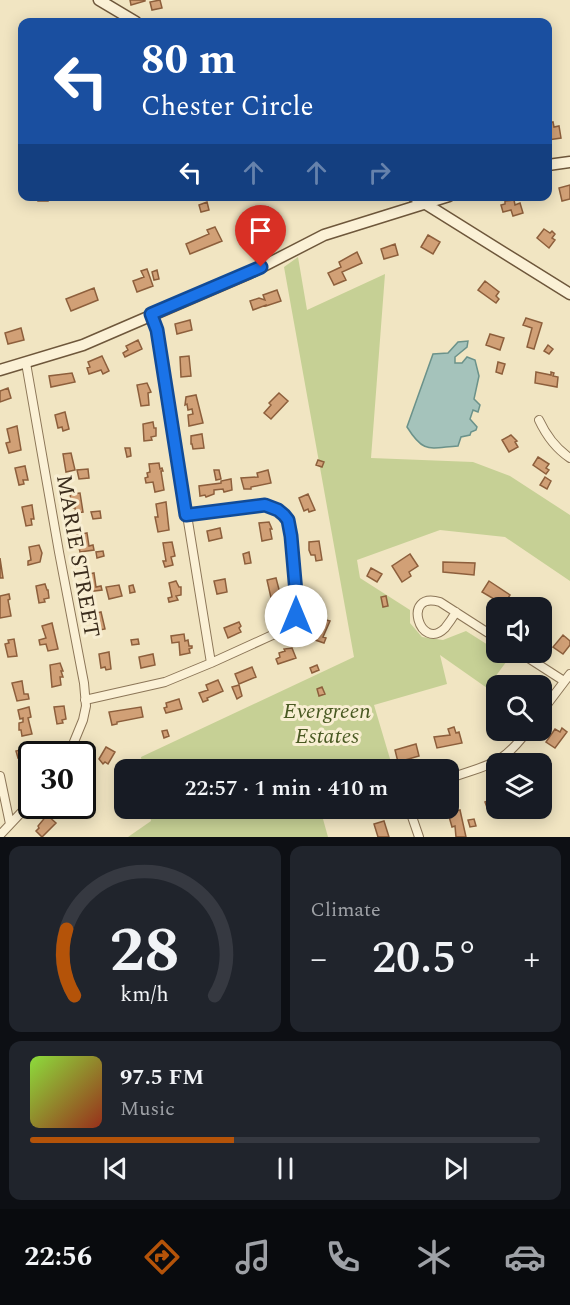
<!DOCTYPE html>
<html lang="en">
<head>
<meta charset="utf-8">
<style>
	:root { --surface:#171b24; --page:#20242c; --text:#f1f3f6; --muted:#9ea1a6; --line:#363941; --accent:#b45309 }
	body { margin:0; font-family:Spectral,serif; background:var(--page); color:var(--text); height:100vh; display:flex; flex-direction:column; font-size:22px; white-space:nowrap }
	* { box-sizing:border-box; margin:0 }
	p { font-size:20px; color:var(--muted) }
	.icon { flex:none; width:33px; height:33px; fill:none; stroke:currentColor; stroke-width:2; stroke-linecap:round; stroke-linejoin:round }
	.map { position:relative; height:837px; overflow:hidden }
	.panel { display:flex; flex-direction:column; gap:9px; padding:9px; background:#0d0f14; flex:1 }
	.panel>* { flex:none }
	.banner { position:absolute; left:18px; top:18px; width:534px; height:183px; border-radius:12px; box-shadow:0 3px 15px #0003; background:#1a4fa0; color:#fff; overflow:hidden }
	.controls { position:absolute; left:486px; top:597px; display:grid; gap:12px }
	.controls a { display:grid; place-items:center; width:66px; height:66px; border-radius:12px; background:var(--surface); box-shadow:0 3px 15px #0003; font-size:30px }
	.speed { position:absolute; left:18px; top:741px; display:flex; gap:12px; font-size:30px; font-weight:700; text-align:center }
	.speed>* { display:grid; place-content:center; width:78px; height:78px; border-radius:50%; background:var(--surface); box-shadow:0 3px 15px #0003; line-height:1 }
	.speed .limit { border:3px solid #111; border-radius:9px; background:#fff; color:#111 }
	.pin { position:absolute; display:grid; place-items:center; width:51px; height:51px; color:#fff; margin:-62px -26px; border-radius:50% 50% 50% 0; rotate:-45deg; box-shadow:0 0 6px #0007 }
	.pin .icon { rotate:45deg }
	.me { position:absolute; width:66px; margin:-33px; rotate:0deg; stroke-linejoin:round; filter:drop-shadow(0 0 4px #0008) }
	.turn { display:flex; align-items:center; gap:21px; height:126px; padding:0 24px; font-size:27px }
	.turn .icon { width:78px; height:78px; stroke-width:2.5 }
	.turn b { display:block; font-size:42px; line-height:51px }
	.lanes { display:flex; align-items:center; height:57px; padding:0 24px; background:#0003; justify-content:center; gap:30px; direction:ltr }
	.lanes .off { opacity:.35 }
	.big { font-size:45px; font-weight:600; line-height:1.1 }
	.panel .card { flex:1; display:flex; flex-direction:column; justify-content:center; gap:9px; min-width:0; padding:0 21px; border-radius:12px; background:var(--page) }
	.panel .dial { align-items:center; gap:0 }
	.dial svg { height:156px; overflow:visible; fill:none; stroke:var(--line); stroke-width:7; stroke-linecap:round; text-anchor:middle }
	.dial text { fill:var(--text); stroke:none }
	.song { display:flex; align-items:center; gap:18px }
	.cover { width:72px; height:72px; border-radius:9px; background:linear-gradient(135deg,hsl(90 70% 55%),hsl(10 70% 35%)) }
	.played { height:6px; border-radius:3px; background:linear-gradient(90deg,var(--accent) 40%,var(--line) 40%) }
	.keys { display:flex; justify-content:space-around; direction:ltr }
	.heat { display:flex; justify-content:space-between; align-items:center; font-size:33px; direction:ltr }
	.panel .tiles { flex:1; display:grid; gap:9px; grid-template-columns:1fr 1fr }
	.card:last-child { grid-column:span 2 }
	.trip { position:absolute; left:114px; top:759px; width:345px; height:60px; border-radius:12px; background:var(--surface); box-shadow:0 3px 15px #0003; font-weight:600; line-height:60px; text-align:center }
	.dock { display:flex; height:96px; justify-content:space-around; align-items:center; background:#090b0e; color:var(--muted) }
	.dock .icon { width:42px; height:42px }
	.dock .active { color:var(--accent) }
	.dock b { font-size:27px; color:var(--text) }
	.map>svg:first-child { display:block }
	.green { fill:#c6d095 }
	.water { fill:#a5c3bb; stroke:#6b928a; stroke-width:1.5 }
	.building { fill:#d1a076; stroke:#8d5f3c; stroke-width:1.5 }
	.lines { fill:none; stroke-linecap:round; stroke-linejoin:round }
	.street-casing { stroke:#8c7658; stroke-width:10 }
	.secondary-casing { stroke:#6e573b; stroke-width:13 }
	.street { stroke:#fbf1d6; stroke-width:8 }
	.secondary { stroke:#fbf1d6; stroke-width:10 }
	.route-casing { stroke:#114b97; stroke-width:15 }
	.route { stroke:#1a73e8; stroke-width:10 }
	.labels { text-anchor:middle; stroke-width:6; stroke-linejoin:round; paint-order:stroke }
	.street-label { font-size:22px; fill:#3b2d1d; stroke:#f8eed2 }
	.park-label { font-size:22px; font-style:italic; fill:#495922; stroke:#f8eed2 }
</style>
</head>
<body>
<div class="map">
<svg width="570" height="837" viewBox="0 0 570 837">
	<rect width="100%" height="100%" fill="#f1e5c2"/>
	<!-- green -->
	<path class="green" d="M 298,257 L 307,310 L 385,274 L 371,458 L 473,462 L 510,476 L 570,515 L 570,581 L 505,537 L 440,530 L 357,560 L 360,578 L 410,610 L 410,623 L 422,637 L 443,640 L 466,631 L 496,650 L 496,652 L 501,653 L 509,658 L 487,688 L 440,655 L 447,684 L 374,705 L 393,769 L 143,769 L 141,757 L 354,657 L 284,267 Z
		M 149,809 L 149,808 L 362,809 L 323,819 L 328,837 L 128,837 L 151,821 Z"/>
	<!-- water -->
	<path class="water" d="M 468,341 L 467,347 L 455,357 L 455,363 L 462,363 L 467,357 L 475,360 L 479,376 L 474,399 L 480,405 L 478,412 L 473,410 L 470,419 L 477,427 L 476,430 L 471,432 L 470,435 L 461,437 L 458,446 C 429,448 424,454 407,427 L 433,354 L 448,353 L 458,342 Z"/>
	<!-- building -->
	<path class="building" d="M 130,0 L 145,0 L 145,1 L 131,5 Z
		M 160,0 L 162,8 L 152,10 L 150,2 Z
		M 553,122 L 554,127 L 559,126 L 561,138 L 548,140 L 548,123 Z
		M 570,185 L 570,199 L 562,201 L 559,188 Z
		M 38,196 L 48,196 L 48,201 L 38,201 Z
		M 514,200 L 515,205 L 520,203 L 523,213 L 513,216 L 511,210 L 503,212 L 501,205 L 505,204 L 505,201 Z
		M 207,202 L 209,210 L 201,212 L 199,205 Z
		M 268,207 L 272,216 L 245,229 L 240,219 L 254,213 L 256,216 L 259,215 L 258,212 Z
		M 215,227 L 222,241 L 190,254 L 186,244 L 209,234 L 207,230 Z
		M 544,229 L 550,233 L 552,231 L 555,234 L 552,238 L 555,240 L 549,248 L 537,238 Z
		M 428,235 L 440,242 L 433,254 L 421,247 Z
		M 395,244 L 398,255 L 384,259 L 381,249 Z
		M 357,252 L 362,263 L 342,272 L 346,280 L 334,285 L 328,273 L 341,267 L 339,262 Z
		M 147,269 L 153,286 L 137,292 L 133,281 L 144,277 L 141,271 Z
		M 157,270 L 159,279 L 154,280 L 152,272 Z
		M 485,281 L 499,292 L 496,296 L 499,299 L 496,303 L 478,290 Z
		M 94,288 L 98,300 L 71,311 L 66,299 Z
		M 277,290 L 281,301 L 266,306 L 266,305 L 253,310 L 250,301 L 259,298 L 265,300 L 263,295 Z
		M 526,318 L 542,323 L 534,349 L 527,347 L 532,328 L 523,325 Z
		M 190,320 L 192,330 L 177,334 L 175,324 Z
		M 21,328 L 24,340 L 8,344 L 5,333 Z
		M 490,334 L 504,338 L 500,350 L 486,345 Z
		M 138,340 L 142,349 L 125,357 L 123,353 L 128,350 L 126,346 Z
		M 548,345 L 553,349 L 549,354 L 544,351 Z
		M 102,356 L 109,371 L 103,374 L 101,370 L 89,374 L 87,368 L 90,367 L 88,362 Z
		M 189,356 L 191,376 L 181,377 L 180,357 Z
		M 498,362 L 505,364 L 502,374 L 496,372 Z
		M 536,372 L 551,375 L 551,372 L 554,373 L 553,376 L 558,377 L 557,387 L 535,383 Z
		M 72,373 L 75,382 L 51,387 L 49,376 Z
		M 147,383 L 151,392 L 148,393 L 149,405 L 141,406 L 137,385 Z
		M 8,388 L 11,398 L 0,402 L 0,391 Z
		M 279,393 L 288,401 L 271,419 L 264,413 L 271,405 L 269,403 Z
		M 196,395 L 203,423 L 189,426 L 188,415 L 193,414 L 192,409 L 188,410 L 187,404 L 185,405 L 186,397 Z
		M 65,412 L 69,429 L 63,431 L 62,427 L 58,428 L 55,415 Z
		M 153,422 L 154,428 L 156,428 L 156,436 L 151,437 L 152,440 L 144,441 L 143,424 Z
		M 17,426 L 21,450 L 9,453 L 6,443 L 10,442 L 7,429 Z
		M 202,434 L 204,448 L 193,449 L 192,444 L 191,444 L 191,436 Z
		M 511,435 L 517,441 L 515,442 L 518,447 L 509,452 L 502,440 Z
		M 125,448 L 130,448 L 131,456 L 127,457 Z
		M 71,453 L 75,470 L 66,472 L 63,454 Z
		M 538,457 L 549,464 L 546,468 L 549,470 L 546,474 L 533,465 Z
		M 318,460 L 324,462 L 322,467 L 316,465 Z
		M 159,463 L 160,469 L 162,468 L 163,471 L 161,471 L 164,490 L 155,492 L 153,482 L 146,483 L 145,478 L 148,477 L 147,473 L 150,472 L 149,464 Z
		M 25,466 L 28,480 L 23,480 L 24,484 L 19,485 L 15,468 Z
		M 88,469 L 89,478 L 79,479 L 77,470 Z
		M 214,470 L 219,470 L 221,479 L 216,480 Z
		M 268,470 L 271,483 L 251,487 L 251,489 L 244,489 L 241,478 L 258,477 L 257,473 Z
		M 545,477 L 551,481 L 547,489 L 540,485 Z
		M 231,479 L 232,490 L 224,492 L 223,489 L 214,490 L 214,494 L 206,497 L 205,495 L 200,496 L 199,486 L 221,483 L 221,481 Z
		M 80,493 L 83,512 L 76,513 L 75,508 L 72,508 L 70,494 Z
		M 308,494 L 315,510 L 309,512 L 308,509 L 304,511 L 299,498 Z
		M 166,502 L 169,530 L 158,532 L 155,517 L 158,517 L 156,504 Z
		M 32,505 L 34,519 L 31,519 L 32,525 L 26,526 L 22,507 Z
		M 100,511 L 101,518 L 93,519 L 91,512 Z
		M 269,522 L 272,529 L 270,529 L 272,539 L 262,541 L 259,523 Z
		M 220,528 L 222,538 L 209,541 L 207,531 Z
		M 87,533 L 89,546 L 93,545 L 94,550 L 80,552 L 78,543 L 76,544 L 75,541 L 78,540 L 77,535 Z
		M 319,541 L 322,560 L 316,561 L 315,555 L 311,555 L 309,550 L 309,542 Z
		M 172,542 L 175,556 L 171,557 L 173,565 L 165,567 L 163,561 L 166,561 L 163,543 Z
		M 39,545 L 42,553 L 40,562 L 28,565 L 28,561 L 31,560 L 29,547 Z
		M 103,551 L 104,556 L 97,558 L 96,552 Z
		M 249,552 L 251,563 L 245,564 L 243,554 Z
		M 410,554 L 418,566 L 409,572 L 411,576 L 402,582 L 392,566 Z
		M 0,558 L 3,578 L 0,578 Z
		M 443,562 L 475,563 L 474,575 L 443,572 Z
		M 371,568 L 382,574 L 377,582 L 367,576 Z
		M 94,573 L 96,587 L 101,586 L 102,590 L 87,592 L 86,584 L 84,584 L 84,575 Z
		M 276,578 L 282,601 L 284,601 L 285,603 L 283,609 L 274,611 L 267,580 Z
		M 225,579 L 227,592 L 217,594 L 214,581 Z
		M 176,581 L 179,587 L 181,587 L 181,595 L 176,596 L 178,600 L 169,602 L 168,598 L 172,597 L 169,583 Z
		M 489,581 L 510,595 L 504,605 L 482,592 Z
		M 45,584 L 47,590 L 48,590 L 49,598 L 44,599 L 45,602 L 39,603 L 36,586 Z
		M 119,585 L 122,596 L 109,599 L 106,587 Z
		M 133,585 L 135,592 L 130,593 L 129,586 Z
		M 9,594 L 10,599 L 8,600 L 11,616 L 0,618 L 0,596 Z
		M 386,596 L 388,606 L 383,607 L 381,597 Z
		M 543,608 L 549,612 L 542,623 L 542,610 Z
		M 101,612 L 105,629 L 99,630 L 99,626 L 95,627 L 92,614 Z
		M 319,618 L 330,621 L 323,637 L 326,638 L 324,643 L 315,640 L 318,632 L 315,631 Z
		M 239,622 L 241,626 L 239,628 L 241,632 L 228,638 L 224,628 Z
		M 52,623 L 58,649 L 48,651 L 46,644 L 40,645 L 39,640 L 46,638 L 42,626 Z
		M 184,634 L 185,641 L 188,640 L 189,646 L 192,646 L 192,648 L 189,649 L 190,653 L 180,655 L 179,642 L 172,643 L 171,636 Z
		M 563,635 L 570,641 L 570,645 L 563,654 L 553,647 Z
		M 14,639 L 17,656 L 8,657 L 5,644 L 9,643 L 8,640 Z
		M 138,639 L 139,644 L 132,645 L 131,640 Z
		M 292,648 L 296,658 L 278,664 L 276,659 L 280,657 L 279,653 L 285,651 L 284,649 Z
		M 109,652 L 111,669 L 106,670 L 105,667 L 101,668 L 99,654 Z
		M 153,654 L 155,665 L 141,668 L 139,657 Z
		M 60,663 L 63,671 L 61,671 L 63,677 L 60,677 L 61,685 L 52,687 L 50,665 Z
		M 317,665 L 319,670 L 312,673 L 310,668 Z
		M 252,667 L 256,677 L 239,684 L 235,674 Z
		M 536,679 L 537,686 L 525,686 L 524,681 Z
		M 218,680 L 223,691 L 207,698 L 208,700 L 203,702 L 199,693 L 208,690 L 206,685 Z
		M 22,681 L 24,694 L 28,694 L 29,699 L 17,701 L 12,683 Z
		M 239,685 L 242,696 L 237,699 L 232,687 Z
		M 322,687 L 325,694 L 319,696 L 317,689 Z
		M 179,699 L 182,709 L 166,713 L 164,708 L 167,707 L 166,703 Z
		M 64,706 L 66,719 L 62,720 L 63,723 L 57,724 L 54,707 Z
		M 29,707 L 31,717 L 28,718 L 32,734 L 22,736 L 21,730 L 19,730 L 19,723 L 23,722 L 23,718 L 20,719 L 18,710 Z
		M 141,707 L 143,717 L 117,722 L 117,724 L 112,725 L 109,712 Z
		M 496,718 L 496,730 L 500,730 L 495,734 L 487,725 Z
		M 454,727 L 456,733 L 459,732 L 462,743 L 437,748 L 434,737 L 450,735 L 448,729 Z
		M 562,728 L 567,732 L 555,748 L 546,742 L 555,729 L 560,732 Z
		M 167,730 L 169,736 L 164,738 L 162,731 Z
		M 416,744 L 419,756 L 398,762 L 395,750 Z
		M 106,747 L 115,752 L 108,764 L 105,762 L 103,764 L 99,759 Z
		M 25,749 L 27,756 L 30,756 L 32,760 L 32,774 L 23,777 L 20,769 L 20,763 L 22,762 L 21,757 L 18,758 L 16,751 Z
		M 83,781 L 89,786 L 82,794 L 82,782 Z
		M 496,798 L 496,808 L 502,809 L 489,813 L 485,802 Z
		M 460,810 L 466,837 L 456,837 L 455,826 L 452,827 L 448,813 Z
		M 47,815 L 56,823 L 42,837 L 36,831 L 39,828 L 38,826 Z
		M 474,819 L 476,826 L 470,827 L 468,820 Z
		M 384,821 L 389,837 L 378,837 L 374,824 Z"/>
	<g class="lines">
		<!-- street casing -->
		<g class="street-casing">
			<path id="street" d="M 26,363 L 59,552 L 84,683 L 86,706 L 83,720 L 69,754
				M 539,420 C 546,435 555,448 570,458
				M 186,515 L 265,505 L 278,510 L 284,515 L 288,521 L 291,536 L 297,604 L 294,619 L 279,632 L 211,663
				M 456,612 C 453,617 449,623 445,628 C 420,653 401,590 440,602 L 496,638
				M 519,652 L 564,681
				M 85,700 L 165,682 L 211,663 L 157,330 L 151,314
				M 542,711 L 570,674
				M 0,776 L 10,824
				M 448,779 C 488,764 501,767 528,730
				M 409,808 L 419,837
				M 0,835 L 32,801"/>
		</g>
		<!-- secondary casing -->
		<g class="secondary-casing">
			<path id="secondary" d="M 99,0 L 136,22
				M 548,165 L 570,162
				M 413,196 L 570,294
				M 0,370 L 83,345 L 250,273 L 324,235 L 449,196"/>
		</g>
		<!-- street -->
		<use href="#street" class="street"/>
		<!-- secondary -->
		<use href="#secondary" class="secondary"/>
	</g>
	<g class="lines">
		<!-- route casing -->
		<g class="route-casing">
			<path id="route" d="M 261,267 L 151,314 L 157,330 L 186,515 L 265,505 L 278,510 L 284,515 L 288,520 L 291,536 L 297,604 L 296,616"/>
		</g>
		<!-- route -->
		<use href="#route" class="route"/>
	</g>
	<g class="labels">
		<!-- street labels -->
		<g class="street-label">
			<text transform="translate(79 556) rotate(80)" y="8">MARIE STREET</text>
		</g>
		<!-- park labels -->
		<g class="park-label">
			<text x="327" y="718">Evergreen<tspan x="327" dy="25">Estates</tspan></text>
		</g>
	</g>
</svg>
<div class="controls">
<a><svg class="icon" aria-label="sound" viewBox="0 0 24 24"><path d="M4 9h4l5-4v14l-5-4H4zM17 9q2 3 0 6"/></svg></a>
<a><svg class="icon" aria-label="search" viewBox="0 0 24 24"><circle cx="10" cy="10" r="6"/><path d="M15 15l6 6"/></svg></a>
<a><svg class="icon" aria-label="layers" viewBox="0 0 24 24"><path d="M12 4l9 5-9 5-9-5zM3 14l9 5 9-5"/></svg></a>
</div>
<div class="speed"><div class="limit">30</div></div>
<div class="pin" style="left:261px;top:267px;background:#d93025"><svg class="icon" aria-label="arrive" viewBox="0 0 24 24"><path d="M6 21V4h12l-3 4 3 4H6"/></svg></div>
<svg class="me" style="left:296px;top:616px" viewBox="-20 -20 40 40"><circle r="19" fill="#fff"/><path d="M0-13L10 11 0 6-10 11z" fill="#1a73e8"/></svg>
<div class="trip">22:57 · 1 min · 410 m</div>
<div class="banner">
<div class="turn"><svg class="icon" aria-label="left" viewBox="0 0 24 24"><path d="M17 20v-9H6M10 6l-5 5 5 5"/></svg><div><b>80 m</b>Chester Circle</div></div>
<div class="lanes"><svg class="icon" aria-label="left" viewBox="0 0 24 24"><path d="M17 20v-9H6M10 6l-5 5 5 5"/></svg><svg class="icon off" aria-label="ahead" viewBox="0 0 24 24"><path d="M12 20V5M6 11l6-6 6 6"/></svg><svg class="icon off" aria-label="ahead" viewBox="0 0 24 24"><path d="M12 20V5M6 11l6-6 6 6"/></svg><svg class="icon off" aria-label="right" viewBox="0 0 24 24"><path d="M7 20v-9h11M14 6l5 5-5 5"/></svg></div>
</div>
</div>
<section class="panel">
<div class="tiles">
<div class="card dial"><svg viewBox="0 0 100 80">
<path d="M14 69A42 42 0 1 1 86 69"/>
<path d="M14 69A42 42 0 0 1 10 35" stroke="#b45309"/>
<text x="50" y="56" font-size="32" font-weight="700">28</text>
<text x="50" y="72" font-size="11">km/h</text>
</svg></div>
<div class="card"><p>Climate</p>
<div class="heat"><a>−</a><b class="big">20.5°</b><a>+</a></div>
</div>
<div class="card">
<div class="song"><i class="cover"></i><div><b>97.5 FM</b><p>Music</p></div></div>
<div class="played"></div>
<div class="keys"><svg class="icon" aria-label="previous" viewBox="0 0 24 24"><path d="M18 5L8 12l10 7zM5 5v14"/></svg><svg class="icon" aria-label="pause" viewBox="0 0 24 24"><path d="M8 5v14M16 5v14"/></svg><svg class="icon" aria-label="next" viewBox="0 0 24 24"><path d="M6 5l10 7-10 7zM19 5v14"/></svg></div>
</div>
</div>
</section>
<nav class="dock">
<b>22:56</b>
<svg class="icon active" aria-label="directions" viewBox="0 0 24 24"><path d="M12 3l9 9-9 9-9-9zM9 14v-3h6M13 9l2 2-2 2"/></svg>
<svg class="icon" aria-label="music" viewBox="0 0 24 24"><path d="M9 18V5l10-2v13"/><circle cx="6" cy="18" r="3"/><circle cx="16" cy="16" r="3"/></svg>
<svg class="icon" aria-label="phone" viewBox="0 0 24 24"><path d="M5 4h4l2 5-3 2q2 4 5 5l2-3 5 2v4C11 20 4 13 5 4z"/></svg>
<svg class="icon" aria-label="climate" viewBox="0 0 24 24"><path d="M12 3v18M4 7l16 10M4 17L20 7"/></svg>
<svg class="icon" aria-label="car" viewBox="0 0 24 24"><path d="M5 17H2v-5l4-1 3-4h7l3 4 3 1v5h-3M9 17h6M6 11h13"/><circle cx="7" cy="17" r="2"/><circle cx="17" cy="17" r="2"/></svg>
</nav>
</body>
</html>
